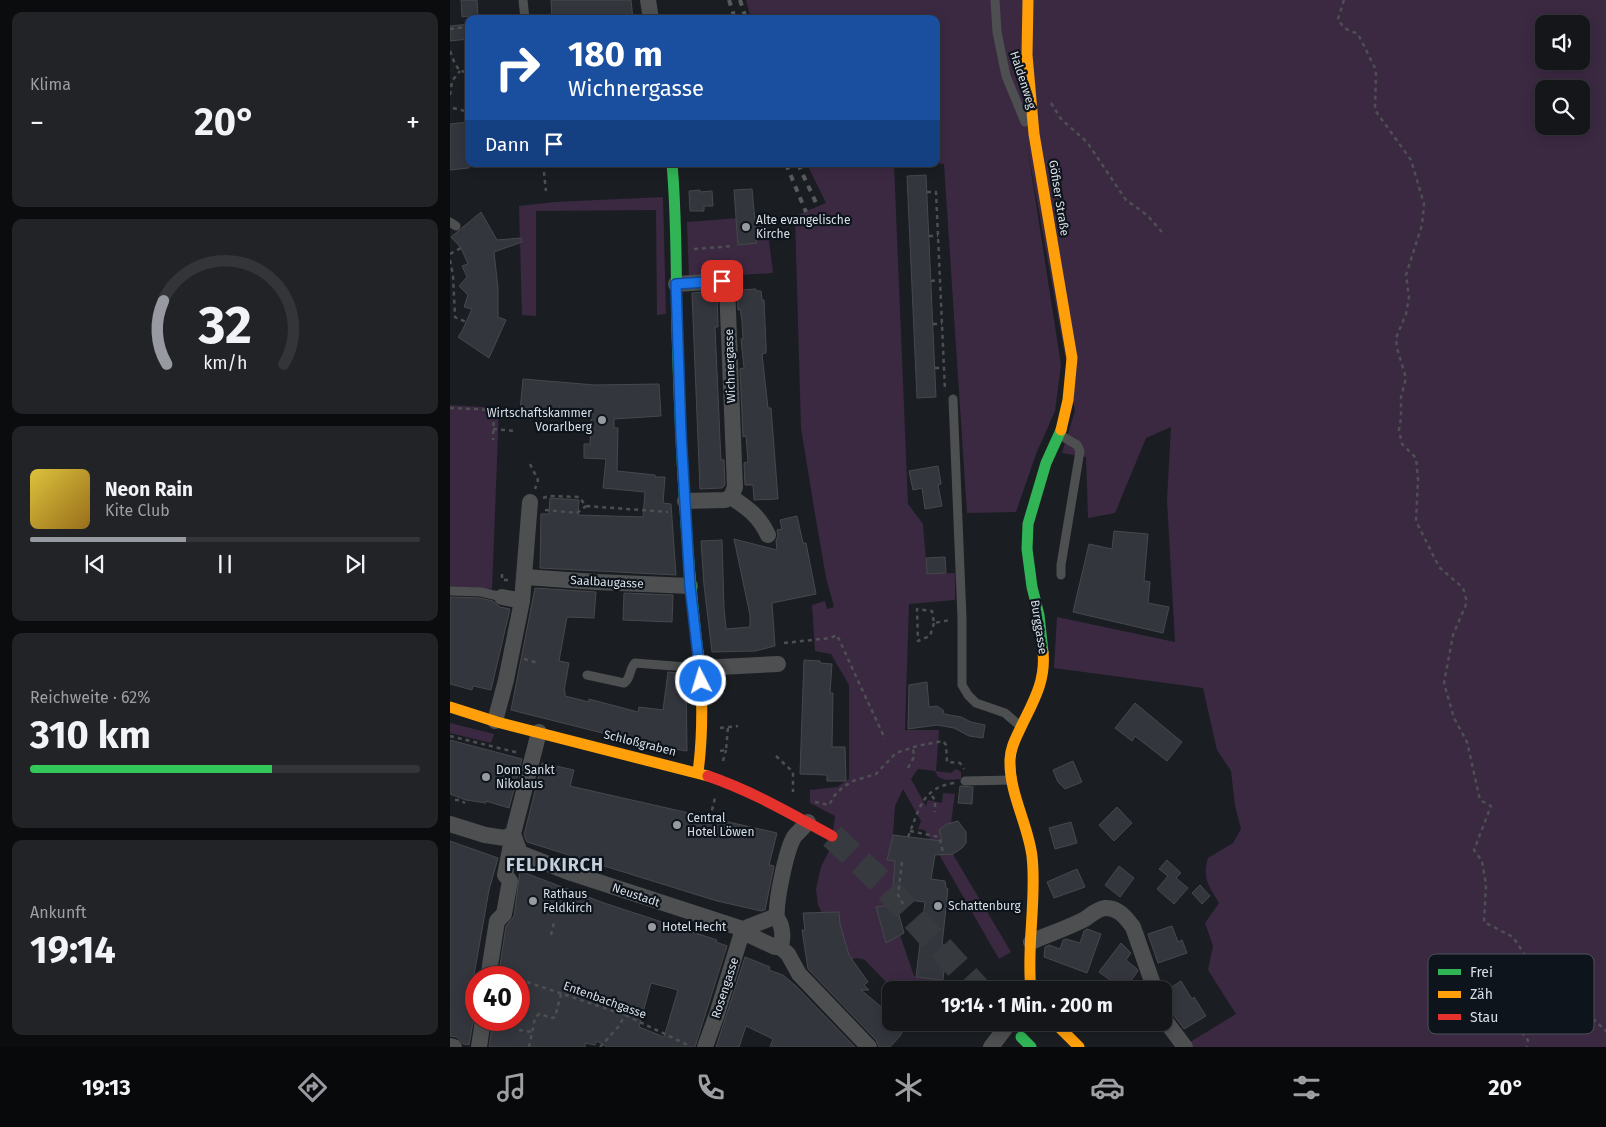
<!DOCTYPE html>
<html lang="de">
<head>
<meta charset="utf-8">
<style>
	:root { --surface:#14161a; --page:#212327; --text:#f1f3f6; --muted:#9d9fa2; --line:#333539; --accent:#979ba1 }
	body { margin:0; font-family:"Fira Sans",sans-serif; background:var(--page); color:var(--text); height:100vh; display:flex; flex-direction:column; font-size:19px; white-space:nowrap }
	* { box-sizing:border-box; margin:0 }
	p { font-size:16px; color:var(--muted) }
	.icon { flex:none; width:28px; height:28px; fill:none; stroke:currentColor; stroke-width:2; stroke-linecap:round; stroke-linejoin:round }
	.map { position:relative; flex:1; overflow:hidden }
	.details { display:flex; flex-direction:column; gap:12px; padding:12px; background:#0b0c0e; width:450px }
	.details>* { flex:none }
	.hud { position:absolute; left:15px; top:15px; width:475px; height:152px; border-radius:10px; box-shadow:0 2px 12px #0003,0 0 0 1px var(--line); background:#1a4fa0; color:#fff; overflow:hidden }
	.tools { position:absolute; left:1085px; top:15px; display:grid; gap:10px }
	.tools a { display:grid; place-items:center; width:55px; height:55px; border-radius:10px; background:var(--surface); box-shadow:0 2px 12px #0003,0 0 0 1px var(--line); font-size:25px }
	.speed { position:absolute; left:15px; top:966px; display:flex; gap:10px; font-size:25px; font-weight:700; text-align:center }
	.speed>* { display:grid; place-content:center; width:65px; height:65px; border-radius:50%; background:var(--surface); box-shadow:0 2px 12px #0003,0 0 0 1px var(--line); line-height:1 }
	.speed .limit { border:8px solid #d22; background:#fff; color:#111 }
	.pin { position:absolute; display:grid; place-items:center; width:42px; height:42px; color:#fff; margin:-21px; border-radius:10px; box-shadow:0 2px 8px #0006 }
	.me { position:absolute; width:55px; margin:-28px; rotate:355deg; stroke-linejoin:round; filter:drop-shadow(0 0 4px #0008) }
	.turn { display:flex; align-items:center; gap:18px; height:105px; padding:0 20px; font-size:22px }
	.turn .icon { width:65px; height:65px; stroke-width:2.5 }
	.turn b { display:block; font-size:35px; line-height:42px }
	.then { display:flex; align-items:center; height:48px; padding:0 20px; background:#0003; gap:10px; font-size:19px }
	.big { font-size:38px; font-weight:700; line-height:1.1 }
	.details .tile { flex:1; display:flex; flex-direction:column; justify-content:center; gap:8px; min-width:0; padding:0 18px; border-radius:10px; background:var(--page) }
	.details .dial { align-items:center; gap:0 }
	.dial svg { height:130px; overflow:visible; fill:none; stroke:var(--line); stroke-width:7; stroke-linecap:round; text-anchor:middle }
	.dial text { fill:var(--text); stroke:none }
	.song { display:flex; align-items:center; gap:15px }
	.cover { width:60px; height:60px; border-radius:8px; background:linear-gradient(135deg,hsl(50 70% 55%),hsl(40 70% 35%)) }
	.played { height:5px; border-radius:2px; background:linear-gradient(90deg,var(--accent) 40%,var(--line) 40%) }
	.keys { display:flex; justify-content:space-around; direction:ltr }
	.heat { display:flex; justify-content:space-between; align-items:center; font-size:28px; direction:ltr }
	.charge { height:8px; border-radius:4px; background:linear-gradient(90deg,#34c759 62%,var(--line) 0) }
	.trip { position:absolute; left:432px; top:981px; width:290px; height:50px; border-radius:10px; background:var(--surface); box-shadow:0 2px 12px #0003,0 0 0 1px var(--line); font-weight:700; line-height:50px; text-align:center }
	.dock { display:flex; height:80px; justify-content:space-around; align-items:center; background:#08090a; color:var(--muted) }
	.dock .icon { width:35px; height:35px }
	.dock .current { color:var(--accent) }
	.dock b { font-size:22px; color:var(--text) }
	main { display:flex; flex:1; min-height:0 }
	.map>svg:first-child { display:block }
	.green { fill:#3b2942; fill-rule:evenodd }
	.building { fill:#34363e; stroke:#46484c; fill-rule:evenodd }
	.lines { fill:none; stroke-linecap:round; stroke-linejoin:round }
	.primary-tunnel { stroke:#373b3f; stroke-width:26; stroke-dasharray:26 13; stroke-linecap:butt }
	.path { stroke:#4d4f52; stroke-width:2.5; stroke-dasharray:4 4; stroke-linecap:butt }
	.lane { stroke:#4d4f50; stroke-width:9 }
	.street { stroke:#4d4f50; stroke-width:16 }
	.fast { stroke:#30b455; stroke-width:11 }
	.slow { stroke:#ff9f0a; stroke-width:11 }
	.jam { stroke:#e5322d; stroke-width:11 }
	.rail { stroke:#585a5d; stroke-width:4; stroke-dasharray:6 6; stroke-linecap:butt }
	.route-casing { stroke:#114b97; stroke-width:12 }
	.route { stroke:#1a73e8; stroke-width:9 }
	.poi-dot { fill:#979ba1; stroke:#0d141c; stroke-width:2 }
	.labels { text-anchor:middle; stroke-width:4.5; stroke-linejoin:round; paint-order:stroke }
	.street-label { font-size:12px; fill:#dadfe5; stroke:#0d141c }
	.poi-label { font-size:12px; fill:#dadfe5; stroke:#0d141c; text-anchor:start }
	.district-label { font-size:18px; font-weight:bold; letter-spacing:1px; fill:#c5cfdb; stroke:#0d141c }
	.key { fill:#0d141c; stroke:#4a5158; stroke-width:1 }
	.key-label { font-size:14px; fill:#dadfe5 }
</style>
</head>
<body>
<main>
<section class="details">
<div class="tile"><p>Klima</p>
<div class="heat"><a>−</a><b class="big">20°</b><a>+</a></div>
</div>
<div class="tile dial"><svg viewBox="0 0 100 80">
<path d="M14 69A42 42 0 1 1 86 69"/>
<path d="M14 69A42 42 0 0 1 12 30" stroke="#979ba1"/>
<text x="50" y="56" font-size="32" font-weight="700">32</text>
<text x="50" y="72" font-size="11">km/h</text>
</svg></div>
<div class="tile">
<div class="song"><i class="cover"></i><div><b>Neon Rain</b><p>Kite Club</p></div></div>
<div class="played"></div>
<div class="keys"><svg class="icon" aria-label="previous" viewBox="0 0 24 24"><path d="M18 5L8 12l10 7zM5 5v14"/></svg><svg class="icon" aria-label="pause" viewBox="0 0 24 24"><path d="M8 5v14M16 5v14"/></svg><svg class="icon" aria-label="next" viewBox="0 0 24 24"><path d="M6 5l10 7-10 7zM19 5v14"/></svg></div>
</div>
<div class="tile"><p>Reichweite · 62%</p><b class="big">310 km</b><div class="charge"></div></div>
<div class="tile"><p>Ankunft</p><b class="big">19:14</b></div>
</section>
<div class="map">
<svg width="1156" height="1047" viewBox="0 0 1156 1047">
	<rect width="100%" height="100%" fill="#1a1e22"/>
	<!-- green -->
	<path class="green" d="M 296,0 L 1156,0 L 1156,1047 L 734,1047 L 737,1044 L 786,1014 L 758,970 L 763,946 L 755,923 L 769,903 C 759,886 752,879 758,858 L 783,843 L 791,829 L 785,806 L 781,771 L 767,750 L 753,688 L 604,668 L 607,617 L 725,642 L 717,500 L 721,427 L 696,438 L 665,513 L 638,518 L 636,457 L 612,453 L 625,411 L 577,145 L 611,365 L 605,411 L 586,454 L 566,512 L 517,513 L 494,164 L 486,163 L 486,19 L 301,19 ZM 1094,24 L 1131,24 L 1131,61 L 1094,61 ZM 1094,89 L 1131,89 L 1131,126 L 1094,126 Z
		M 357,164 L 467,164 L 444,165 L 458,504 L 473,524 L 477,574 L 505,573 L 505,600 L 459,604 L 455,730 L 489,730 L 486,771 L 501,773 L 506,769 L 511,772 L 511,779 L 496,780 L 488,777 L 485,771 L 468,769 L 461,779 L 476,806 L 478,800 L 492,803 L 493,793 L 505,794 L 501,823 L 489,831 L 561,952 L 549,959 L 475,830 L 468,829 L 471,821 L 453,789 L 445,806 L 443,835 L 437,860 L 445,861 L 441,905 L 426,908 L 436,943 L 450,935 L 464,976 L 493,980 L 500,989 L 506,990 L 447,989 L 438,984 L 415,960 L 407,958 L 399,960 L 397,949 L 390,930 L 389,912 L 372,913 L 368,905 L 366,889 L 371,867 L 381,847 L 385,816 L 360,803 L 360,790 L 387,787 L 399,779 L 399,685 L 381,654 L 365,651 L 362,605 L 375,601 L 377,609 L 384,607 L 376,577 L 366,520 L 351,428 L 345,216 L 376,203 Z
		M 213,197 L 216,314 L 207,315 L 206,210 L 86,211 L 86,316 L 72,315 L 69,206 L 105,202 Z
		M 316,216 L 323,273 L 239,278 L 237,222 Z
		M 0,405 L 49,408 L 42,589 L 0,587 Z
		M 0,723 L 44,734 L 41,743 L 0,733 Z"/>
	<!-- building -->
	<path class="building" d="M 11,0 L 27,0 L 28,15 L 12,17 Z
		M 101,0 L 181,0 L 183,19 L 102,19 Z
		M 19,24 L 19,39 L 0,41 L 0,26 Z
		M 19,122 L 19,168 L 0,170 L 0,124 Z
		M 476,175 L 486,397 L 467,398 L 457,176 Z
		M 302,189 L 307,243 L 288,245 L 284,190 Z
		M 250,190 L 250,192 L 262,191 L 263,206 L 254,206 L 254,211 L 240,211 L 239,191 Z
		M 31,212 L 47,240 L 71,238 L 72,242 L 44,252 L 48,288 L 48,317 L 56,320 L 39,358 L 8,337 L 12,331 L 22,309 L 14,307 L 18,295 L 9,286 L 17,277 L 12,266 L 18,264 L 11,248 L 1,237 Z
		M 306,289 L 306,291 L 311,291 L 312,300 L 314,300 L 316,346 L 316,353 L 312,354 L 318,408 L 321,408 L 328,499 L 304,500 L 303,485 L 295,485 L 294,463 L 298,462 L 296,436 L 293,437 L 290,369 L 294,368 L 291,339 L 293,339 L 292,321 L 290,309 L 288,310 L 287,292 L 292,292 L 291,290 Z
		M 267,291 L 268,327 L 265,327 L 270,440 L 271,460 L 274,460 L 275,485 L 272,488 L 250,489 L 242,293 Z
		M 73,379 L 145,385 L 209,384 L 211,416 L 164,419 L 164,428 L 168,428 L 167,471 L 205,475 L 205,477 L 215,477 L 213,503 L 221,504 L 226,575 L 90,568 L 91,514 L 99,514 L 100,498 L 129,500 L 128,515 L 193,517 L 195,492 L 153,488 L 156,459 L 134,458 L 134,444 L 140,444 L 141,418 L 70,411 Z
		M 488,466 L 491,484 L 488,485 L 492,506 L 475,509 L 472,488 L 463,490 L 459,471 Z
		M 347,516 L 353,543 L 356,543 L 366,594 L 322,603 L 325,646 L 305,651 L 262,652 L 254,585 L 251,541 L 272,540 L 274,608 L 276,629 L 300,627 L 300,615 L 284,539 L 327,550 L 326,541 L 328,536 L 327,530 L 332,529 L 330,520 Z
		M 664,531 L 698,534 L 694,581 L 700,582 L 698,603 L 719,607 L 713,633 L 623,612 L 639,544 L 662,549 Z
		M 495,557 L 496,573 L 477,574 L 476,558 Z
		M 85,588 L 146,592 L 144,618 L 117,617 L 109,661 L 119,663 L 114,691 L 115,691 L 115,696 L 139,702 L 139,699 L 188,712 L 189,707 L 213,710 L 218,672 L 236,674 L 237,751 L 200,745 L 61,710 Z
		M 174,593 L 223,595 L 222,622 L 173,620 Z
		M 0,597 L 30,598 L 43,601 L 50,607 L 60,609 L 41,690 L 23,686 L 22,690 L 0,684 Z
		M 354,660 L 370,661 L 370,663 L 382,664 L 380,693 L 383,693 L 382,747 L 395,747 L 396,781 L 377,781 L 377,775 L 350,774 Z
		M 477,682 L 479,707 L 487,706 L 493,710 L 494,714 L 511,717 L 521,722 L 535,725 L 533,738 L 519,736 L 504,728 L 487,725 L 458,729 L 459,685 Z
		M 685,703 L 732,742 L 717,761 L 685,736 L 682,741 L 665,728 Z
		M 0,740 L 72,759 L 59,808 L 36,801 L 36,803 L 16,800 L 0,794 Z
		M 623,761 L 632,782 L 615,789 L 608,782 L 603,770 Z
		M 92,763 L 124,770 L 120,786 L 327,833 L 319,865 L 324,866 L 315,910 L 311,911 L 267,901 L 77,842 L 74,835 Z
		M 510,786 L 523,787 L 522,804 L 508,803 Z
		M 667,807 L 682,823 L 664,841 L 649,825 Z
		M 508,821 L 516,832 L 516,843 L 512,848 L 503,854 L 485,855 L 481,879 L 495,881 L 496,888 L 498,889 L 492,945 L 497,945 L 493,980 L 466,977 L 475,902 L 442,898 L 445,861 L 437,860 L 443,835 L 492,841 L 489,830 L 497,824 Z
		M 621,822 L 627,843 L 605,849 L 599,828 Z
		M 0,841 L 48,858 L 39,890 L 20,998 L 23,999 L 19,1016 L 24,1017 L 19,1045 L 13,1044 L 7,1037 L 0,1036 Z
		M 717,860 L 731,873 L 726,878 L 738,888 L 724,904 L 707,889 L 718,876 L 709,869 Z
		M 669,866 L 684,878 L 670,897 L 655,885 Z
		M 627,869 L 635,887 L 604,898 L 597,882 Z
		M 70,871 L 154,903 L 267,940 L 266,942 L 277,946 L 245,1047 L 157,1047 L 147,1041 L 145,1045 L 135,1043 L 135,1047 L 39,1047 L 43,1020 L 69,1020 L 69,978 L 48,978 L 56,926 L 64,916 ZM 201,983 L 228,990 L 214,1037 L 189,1027 Z
		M 750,885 L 760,896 L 752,904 L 742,893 Z
		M 446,904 L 454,933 L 436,943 L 426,907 Z
		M 389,912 L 390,924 L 399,955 L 418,982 L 414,985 L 419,990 L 411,990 L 441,1015 L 441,1022 L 458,1022 L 450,1036 L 440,1047 L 429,1047 L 426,1040 L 358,969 L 352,930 L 355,930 L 353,913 Z
		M 722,926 L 728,942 L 732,940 L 737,953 L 708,963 L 698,934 Z
		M 637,929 L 651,934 L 637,973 L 594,957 L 595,947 L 599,945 L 610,949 L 613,940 L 616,939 L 630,943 L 634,931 Z
		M 671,943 L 681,953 L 676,960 L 687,969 L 688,971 L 674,990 L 649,972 Z
		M 295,957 L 320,967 L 319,970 L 333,975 L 346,986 L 405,1047 L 320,1047 L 323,1039 L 296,1026 L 289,1047 L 266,1047 Z
		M 731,981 L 742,999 L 744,997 L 756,1016 L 734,1029 L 722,1013 L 714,1006 L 715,990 L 718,992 L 717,990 Z"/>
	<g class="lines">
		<!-- primary-tunnel -->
		<path class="primary-tunnel" d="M 382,836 L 430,881 L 529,990"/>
		<!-- path -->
		<path class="path" d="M 894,0 L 888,19 L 894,28 L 908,34 L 926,70 L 925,110 L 961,160 L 974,204 L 972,225 L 956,275 L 959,297 L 956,314 L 946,338 L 947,348 L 956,378 L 951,397 L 951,418 L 949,430 L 952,444 L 966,458 L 968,479 L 966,521 L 989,567 L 1013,588 L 1017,602 L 1003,635 L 994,683 L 1004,718 L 1017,742 L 1030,800 L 1041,806 L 1024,850 L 1032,861 L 1036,885 L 1034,922 L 1063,937 L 1075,955 L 1156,1031
			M 0,29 L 15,27
			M 0,51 L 5,64 L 10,71 L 17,72
			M 0,95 L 2,81 L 10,71
			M 601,103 L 611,119 L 637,142 L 676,200 L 697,215 L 712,232
			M 3,108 L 19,112
			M 93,164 L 96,191
			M 477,192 L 486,192 L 495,391
			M 479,236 L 488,236
			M 244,249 L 284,246
			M 0,254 L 11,248
			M 0,260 L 3,275 L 5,317 L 16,322
			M 481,281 L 490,280
			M 483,324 L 492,324
			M 485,368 L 494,368
			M 0,408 L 44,410 L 43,440
			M 43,429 L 66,431
			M 80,464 L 88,480 L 85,489
			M 93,498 L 99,496 L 129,497 L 136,506 L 218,512
			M 95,510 L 127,513 L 136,506
			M 52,574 L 52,580 L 58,580
			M 484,623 L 480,636 L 468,641 L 467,609 L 482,611 L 484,623 L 500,620
			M 334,643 L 380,638 L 387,635 L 435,739
			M 74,659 L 88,663
			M 270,728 L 288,726
			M 0,736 L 69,753
			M 270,751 L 276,750 L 278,727
			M 326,756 L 343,772 L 343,792
			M 273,761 L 276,750
			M 458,768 L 464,757 L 463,747
			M 482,796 L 485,800 L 485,812
			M 5,800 L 10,800 L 15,803
			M 365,802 L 379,805 L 384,796 L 393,787 L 403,781 L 426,774 L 446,753 L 467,746 L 493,741 L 496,745 L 497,762 L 510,763 L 514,769
			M 260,818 L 265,798
			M 460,831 L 489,837 L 493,852
			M 458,837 C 469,810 472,787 505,783
			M 452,862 L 448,895 L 453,904
			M 101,935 L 104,923
			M 1074,955 L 1068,959 L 1071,969 L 1069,984 L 1061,986 L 1061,1003 L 1078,1016 L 1076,1027 L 1073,1034 L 1078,1040 L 1077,1047
			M 77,982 L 175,1015 L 240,1046
			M 69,1030 L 82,1032
			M 79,1047 L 85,1018 L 89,1014 L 103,1018 L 105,1017 L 111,994
			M 150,1047 L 169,1026 L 175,1015"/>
		<!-- lane -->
		<path class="lane" d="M 73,0 L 75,19
			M 545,0 L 547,32 L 556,76 L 575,122
			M 0,222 L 6,226
			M 503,399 L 512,618 L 512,685 L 518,695 L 526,703 L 555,713 L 570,726
			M 610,435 L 627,445 L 630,451 L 611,565 L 611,575
			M 0,591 L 31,592 L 52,597
			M 137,675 L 174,683 C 181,679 179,669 185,663 L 249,668
			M 515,781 L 562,780"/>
		<!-- street -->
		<path class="street" d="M 198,0 L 201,19
			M 226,284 L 273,281 L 277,286 L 285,487 L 281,497 L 275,500 L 235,501
			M 281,497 C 299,509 309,516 318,535
			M 75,577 L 146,582 L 240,586
			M 52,597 L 72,601
			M 250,668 L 328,664
			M 45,721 L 56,680 L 72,601 L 80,502
			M 0,824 L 35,835 L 55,838 L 63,834
			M 63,834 L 70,853 L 121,873 L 293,929 L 297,934 L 325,947 L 330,947 L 338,954 L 349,974 L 419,1047
			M 327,919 C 325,903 336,851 344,837 C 348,832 354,827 358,822
			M 295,930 L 298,927 L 324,917 C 333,920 334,939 330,947
			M 581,942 C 599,934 618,928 635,919 C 641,915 647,909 655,908 C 668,907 676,918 683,927 L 705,990
			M 38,978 L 47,921 L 54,914 L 60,881 L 55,875 L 63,834 L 89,732
			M 714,1019 L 735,1047
			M 0,1046 L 4,1047
			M 29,1047 L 33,1020
			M 255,1047 L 267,1014 L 293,929
			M 541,1047 L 560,1022"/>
		<!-- fast -->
		<path class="fast" d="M 222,164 C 227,219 226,275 227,331 C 230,438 235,546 248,652
			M 593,652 L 589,615 L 582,587 L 577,549 L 578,524 L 596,463 L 611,430
			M 571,1037 L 581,1047"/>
		<!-- slow -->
		<path class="slow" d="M 578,0 L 577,55 L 584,134 L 622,358 L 618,400 L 611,430
			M 0,707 L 47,722 L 258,776
			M 248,772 C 253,735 253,689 248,652
			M 581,990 C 576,946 587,901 582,856 C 578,824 559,793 560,760 C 560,748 566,738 571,727 C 583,702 596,681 593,652
			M 604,1022 L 629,1047"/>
		<!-- jam -->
		<path class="jam" d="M 258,776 C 302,791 341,814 382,836"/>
		<!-- rail -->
		<path class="rail" d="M 279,0 L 285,19
			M 290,0 L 296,19
			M 336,164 L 356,212
			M 348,164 L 368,207"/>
	</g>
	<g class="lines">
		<!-- route casing -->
		<g class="route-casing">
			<path id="route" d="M 251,681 L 240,586 L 231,435 L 226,284 L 272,281"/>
		</g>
		<!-- route -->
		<use href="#route" class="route"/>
	</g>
	<!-- markers -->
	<g class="poi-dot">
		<circle cx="296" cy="227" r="5"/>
		<circle cx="152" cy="420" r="5"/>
		<circle cx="36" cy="777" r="5"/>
		<circle cx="227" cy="825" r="5"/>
		<circle cx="83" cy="901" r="5"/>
		<circle cx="488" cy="906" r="5"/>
		<circle cx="202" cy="927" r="5"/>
	</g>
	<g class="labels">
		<!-- street labels -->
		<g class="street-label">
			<text transform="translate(573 80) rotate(72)" y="4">Haldenweg</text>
			<text transform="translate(609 198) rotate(81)" y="4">Göfiser Straße</text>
			<text transform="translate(280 366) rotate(-92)" y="4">Wichnergasse</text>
			<text transform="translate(157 582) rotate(3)" y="4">Saalbaugasse</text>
			<text transform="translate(589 627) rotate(81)" y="4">Burggasse</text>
			<text transform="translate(190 743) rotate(14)" y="4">Schloßgraben</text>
			<text transform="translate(186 895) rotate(19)" y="4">Neustadt</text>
			<text transform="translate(275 988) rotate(-72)" y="4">Rosengasse</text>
			<text transform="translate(155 1000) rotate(20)" y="4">Entenbachgasse</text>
		</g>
		<!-- poi labels -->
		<g class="poi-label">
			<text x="306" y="224">Alte evangelische<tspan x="306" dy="14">Kirche</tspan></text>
			<text x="142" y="417" text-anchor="end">Wirtschaftskammer<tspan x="142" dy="14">Vorarlberg</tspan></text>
			<text x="46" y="774">Dom Sankt<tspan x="46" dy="14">Nikolaus</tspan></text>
			<text x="237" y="822">Central<tspan x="237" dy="14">Hotel Löwen</tspan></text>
			<text x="93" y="898">Rathaus<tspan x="93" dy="14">Feldkirch</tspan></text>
			<text x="498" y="910">Schattenburg</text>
			<text x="212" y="931">Hotel Hecht</text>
		</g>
		<!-- district labels -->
		<g class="district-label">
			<text x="105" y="871">FELDKIRCH</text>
		</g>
	</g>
	<!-- legend -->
	<rect x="978" y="954" width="166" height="80" rx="8" class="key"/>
	<rect x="988" y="969" width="23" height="6" fill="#30b455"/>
	<rect x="988" y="991" width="23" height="7" fill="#ff9f0a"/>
	<rect x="988" y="1014" width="23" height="6" fill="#e5322d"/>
	<g class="key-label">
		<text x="1020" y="977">Frei</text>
		<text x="1020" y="999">Zäh</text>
		<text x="1020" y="1022">Stau</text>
	</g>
</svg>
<div class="tools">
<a><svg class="icon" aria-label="sound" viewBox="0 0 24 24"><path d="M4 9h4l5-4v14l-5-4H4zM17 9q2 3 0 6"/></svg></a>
<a><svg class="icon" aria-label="search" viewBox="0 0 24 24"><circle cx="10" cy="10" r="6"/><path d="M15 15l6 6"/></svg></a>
</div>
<div class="speed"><div class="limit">40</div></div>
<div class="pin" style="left:272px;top:281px;background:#d93025"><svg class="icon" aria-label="arrive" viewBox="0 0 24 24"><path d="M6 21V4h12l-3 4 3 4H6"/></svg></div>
<svg class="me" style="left:251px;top:681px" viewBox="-20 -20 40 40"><circle r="17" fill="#1a73e8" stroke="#fff" stroke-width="3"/><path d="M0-11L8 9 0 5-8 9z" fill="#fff"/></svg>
<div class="trip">19:14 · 1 Min. · 200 m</div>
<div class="hud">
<div class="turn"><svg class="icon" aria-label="right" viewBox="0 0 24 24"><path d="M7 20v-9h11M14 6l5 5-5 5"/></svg><div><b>180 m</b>Wichnergasse</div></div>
<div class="then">Dann<svg class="icon" aria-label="arrive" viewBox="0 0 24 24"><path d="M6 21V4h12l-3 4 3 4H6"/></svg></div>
</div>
</div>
</main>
<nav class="dock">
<b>19:13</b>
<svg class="icon current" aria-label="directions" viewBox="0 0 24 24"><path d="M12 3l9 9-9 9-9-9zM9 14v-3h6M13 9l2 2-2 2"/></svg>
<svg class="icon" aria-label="music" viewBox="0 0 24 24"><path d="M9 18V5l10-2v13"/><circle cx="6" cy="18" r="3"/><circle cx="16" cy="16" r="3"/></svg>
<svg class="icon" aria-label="phone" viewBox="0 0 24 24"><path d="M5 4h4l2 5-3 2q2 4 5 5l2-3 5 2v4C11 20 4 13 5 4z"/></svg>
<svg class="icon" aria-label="climate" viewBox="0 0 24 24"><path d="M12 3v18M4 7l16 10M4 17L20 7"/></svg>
<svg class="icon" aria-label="car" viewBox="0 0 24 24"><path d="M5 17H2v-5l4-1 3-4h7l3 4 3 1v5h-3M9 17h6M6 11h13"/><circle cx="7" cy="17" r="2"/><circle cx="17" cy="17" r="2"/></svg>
<svg class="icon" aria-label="filters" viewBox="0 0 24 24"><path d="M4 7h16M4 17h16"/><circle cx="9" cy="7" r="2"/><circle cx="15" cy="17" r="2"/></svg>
<b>20°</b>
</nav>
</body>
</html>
